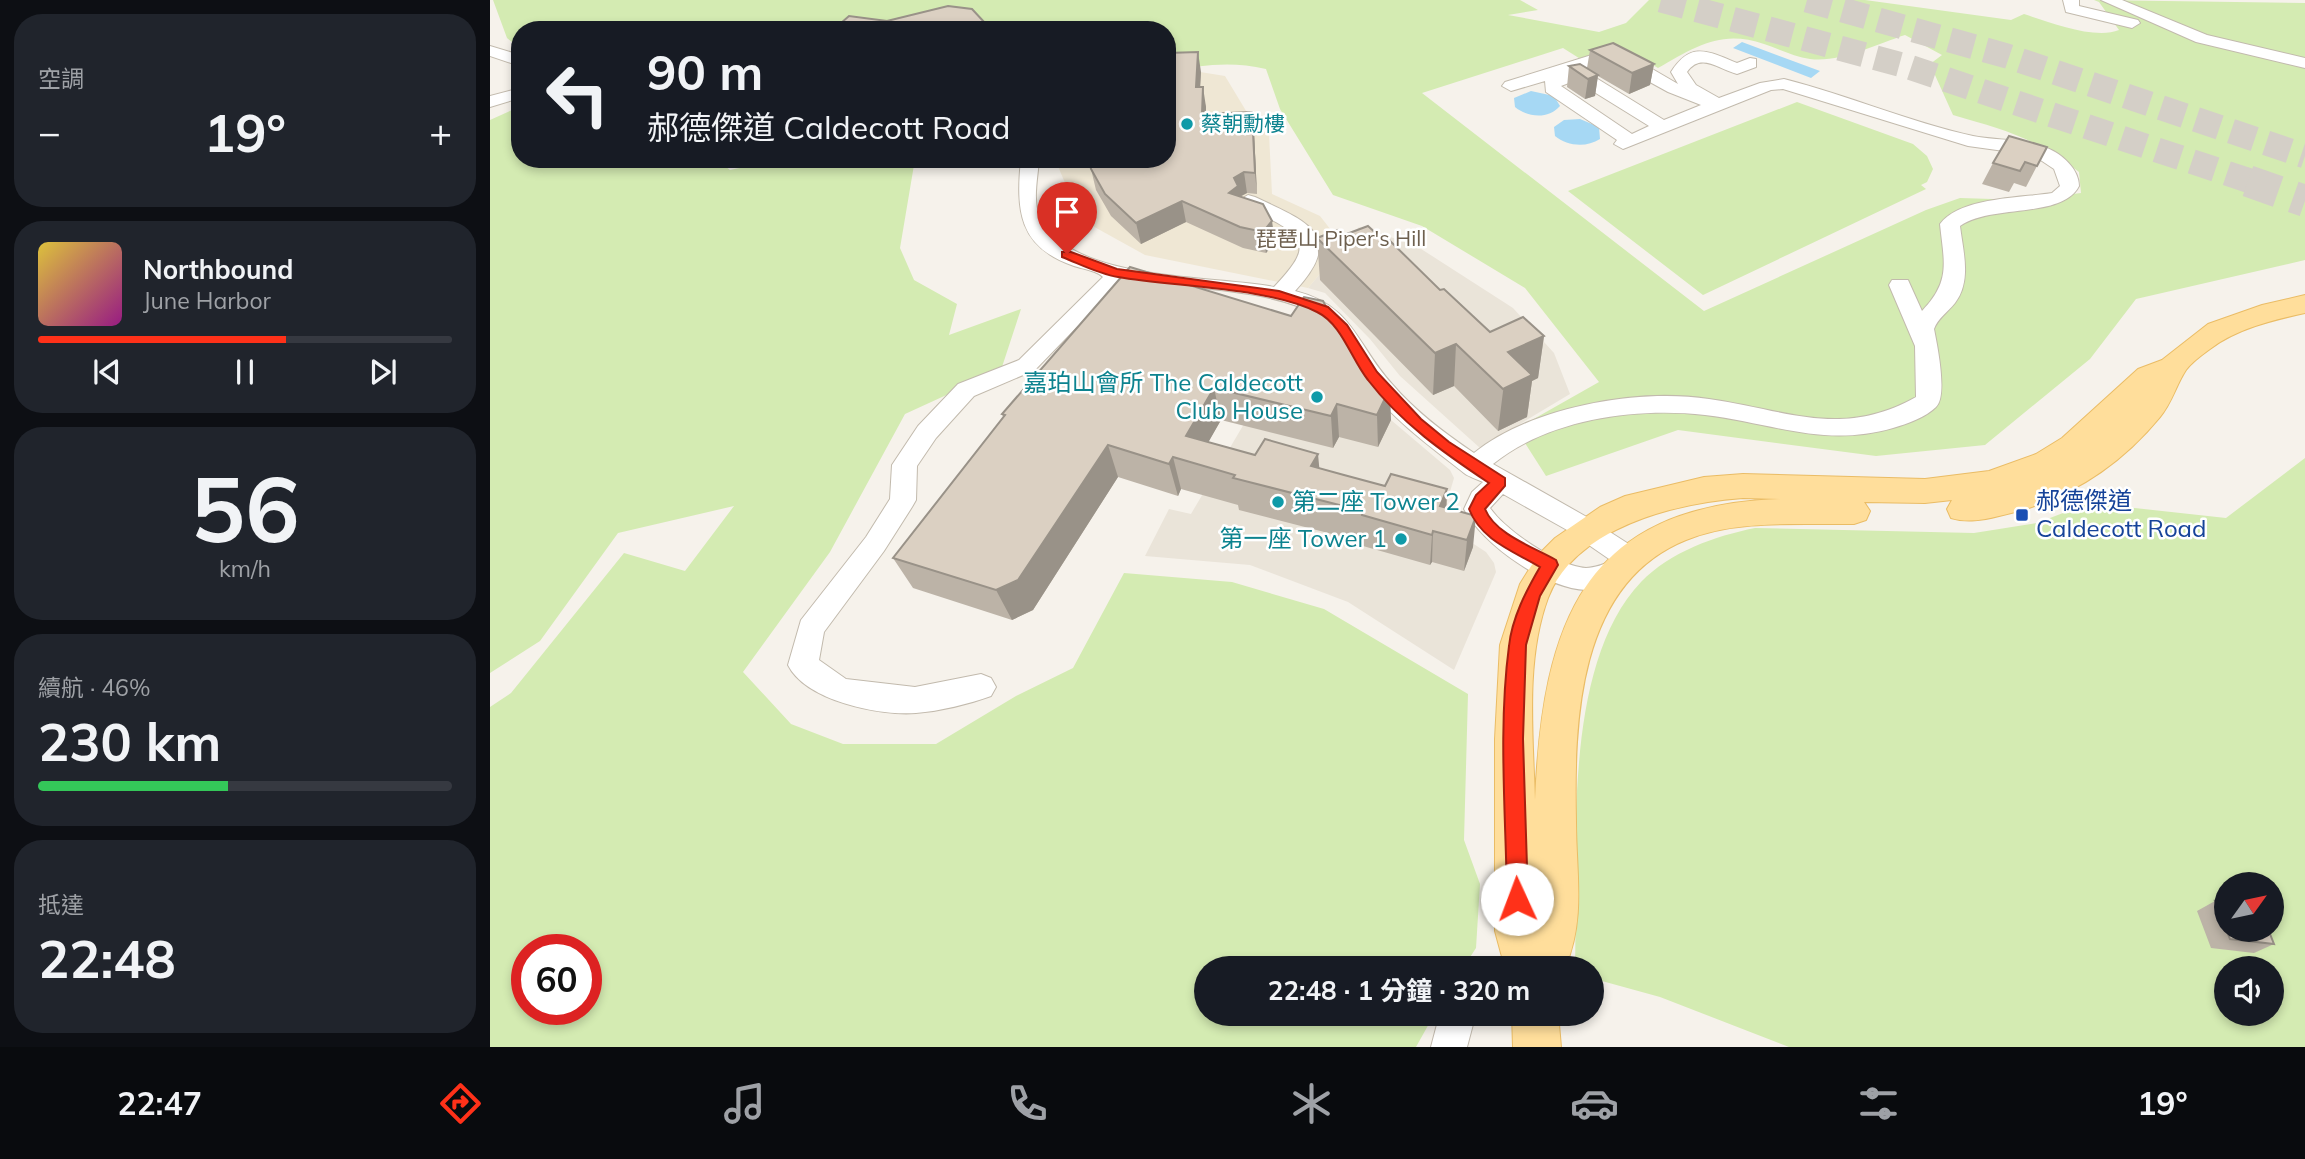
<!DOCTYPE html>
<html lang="zh-TW">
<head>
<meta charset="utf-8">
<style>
	:root { --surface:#171b24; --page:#20242c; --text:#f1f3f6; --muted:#9ea1a6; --line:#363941; --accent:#ff3119 }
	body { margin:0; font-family:Mulish,"Noto Sans TC",sans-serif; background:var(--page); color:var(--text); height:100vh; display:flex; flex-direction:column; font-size:26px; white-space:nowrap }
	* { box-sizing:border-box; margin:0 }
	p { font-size:23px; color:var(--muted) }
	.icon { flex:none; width:38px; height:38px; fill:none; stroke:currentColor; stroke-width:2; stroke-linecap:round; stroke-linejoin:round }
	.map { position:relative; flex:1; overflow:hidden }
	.panel { display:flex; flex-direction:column; gap:14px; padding:14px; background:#0d0f14; width:490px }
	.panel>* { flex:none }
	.top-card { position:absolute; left:21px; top:21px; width:665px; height:147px; border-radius:28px; box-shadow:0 4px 10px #0003; background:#171b24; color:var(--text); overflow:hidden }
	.needle { width:46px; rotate:57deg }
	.tools { position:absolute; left:1724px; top:872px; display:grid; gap:14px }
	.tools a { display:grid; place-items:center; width:70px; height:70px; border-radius:50%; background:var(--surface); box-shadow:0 4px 10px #0003; font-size:35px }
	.speed { position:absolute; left:21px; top:934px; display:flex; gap:14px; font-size:35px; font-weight:700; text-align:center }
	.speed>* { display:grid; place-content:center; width:91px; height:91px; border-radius:50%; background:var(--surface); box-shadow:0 4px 10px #0003; line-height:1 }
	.speed .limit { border:10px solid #d22; background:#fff; color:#111 }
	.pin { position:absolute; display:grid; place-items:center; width:60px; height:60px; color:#fff; margin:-72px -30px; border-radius:50% 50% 50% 0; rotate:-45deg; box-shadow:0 0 7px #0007 }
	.pin .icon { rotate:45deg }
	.me { position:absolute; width:77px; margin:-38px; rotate:358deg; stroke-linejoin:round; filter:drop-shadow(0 0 5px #0008) }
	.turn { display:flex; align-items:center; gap:24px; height:147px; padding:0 21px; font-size:32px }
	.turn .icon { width:91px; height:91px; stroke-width:2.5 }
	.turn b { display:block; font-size:49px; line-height:60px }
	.big { font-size:52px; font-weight:700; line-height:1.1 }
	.panel .widget { flex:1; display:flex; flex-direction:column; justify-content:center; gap:10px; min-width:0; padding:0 24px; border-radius:28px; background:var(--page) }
	.panel .dial { align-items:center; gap:0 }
	.dial b { font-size:91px; line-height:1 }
	.song { display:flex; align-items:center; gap:21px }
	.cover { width:84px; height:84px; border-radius:10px; background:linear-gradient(135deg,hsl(50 70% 55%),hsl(310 70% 35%)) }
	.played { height:7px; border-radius:4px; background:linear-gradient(90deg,var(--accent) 60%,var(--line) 60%) }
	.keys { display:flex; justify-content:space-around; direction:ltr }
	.heat { display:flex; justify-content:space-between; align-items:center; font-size:38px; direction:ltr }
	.charge { height:10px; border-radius:5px; background:linear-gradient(90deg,#34c759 46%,var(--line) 0) }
	.trip { position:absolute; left:704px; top:956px; width:410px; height:70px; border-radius:35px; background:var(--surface); box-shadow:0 4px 10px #0003; font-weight:700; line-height:70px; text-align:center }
	.dock { display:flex; height:112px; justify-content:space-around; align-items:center; background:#090b0e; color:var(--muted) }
	.dock .icon { width:49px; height:49px }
	.dock .active { color:var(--accent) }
	.dock b { font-size:32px; color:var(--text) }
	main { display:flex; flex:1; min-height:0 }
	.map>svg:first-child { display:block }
	.residential { fill:#eae4d9 }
	.education { fill:#efe7d4 }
	.green { fill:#d4ebb2; fill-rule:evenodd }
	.water { fill:#a6d8f4 }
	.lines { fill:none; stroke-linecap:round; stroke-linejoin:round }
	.highway-tunnel-far1 { stroke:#d4cfc7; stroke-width:25; stroke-dasharray:25 12; stroke-linecap:butt }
	.highway-tunnel { stroke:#d4cfc7; stroke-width:32; stroke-dasharray:32 16; stroke-linecap:butt }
	.minor-casing { stroke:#c2baad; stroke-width:2 }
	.major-casing { stroke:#eabc65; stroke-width:2 }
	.minor { fill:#fff; fill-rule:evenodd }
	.major { fill:#ffde9b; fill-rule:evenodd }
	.wall { fill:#bcb3a7 }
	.shaded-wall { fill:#999288 }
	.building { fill:#dbd0c2; stroke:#999288; stroke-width:2 }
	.route { fill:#ff3119; stroke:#a62010; stroke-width:2 }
	.culture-dot { fill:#0f9aa8; stroke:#fff; stroke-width:2.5 }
	.transit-dot { fill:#1a4fb4; stroke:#fff; stroke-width:2.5 }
	.labels { text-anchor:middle; stroke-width:5; stroke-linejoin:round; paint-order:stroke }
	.far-culture-label { font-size:21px; fill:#0d838f; stroke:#fff; text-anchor:start }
	.far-neighbourhood-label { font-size:21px; fill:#6e604f; stroke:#fff }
	.culture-label { font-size:24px; fill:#0d838f; stroke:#fff; text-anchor:end }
	.transit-label { font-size:24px; fill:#164399; stroke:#fff; text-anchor:start }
</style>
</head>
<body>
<main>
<section class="panel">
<div class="widget"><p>空調</p>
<div class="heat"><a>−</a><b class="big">19°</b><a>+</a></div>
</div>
<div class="widget">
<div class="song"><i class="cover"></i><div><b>Northbound</b><p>June Harbor</p></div></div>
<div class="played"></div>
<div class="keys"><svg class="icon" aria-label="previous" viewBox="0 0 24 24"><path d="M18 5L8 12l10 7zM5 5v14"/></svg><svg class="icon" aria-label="pause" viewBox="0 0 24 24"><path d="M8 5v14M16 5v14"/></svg><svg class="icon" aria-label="next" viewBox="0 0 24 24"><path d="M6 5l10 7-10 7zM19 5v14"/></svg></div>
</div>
<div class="widget dial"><b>56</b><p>km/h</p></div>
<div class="widget"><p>續航 · 46%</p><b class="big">230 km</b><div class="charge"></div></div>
<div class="widget"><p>抵達</p><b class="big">22:48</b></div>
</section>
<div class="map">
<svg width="1815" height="1047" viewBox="0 0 1815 1047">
	<rect width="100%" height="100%" fill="#f6f2eb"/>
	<!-- residential -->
	<path class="residential" d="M 869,227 L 925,245 L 1023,308 L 1064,353 L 1080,394 L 990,448 L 910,376 L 880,339 L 835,293 L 818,288 Z
		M 815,320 L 901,420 L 960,470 L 964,478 L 957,502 L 959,514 L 973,537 L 996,552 L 1004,563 L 1006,572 L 964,670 L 858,602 L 760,565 L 655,556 L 679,509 L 701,514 Z"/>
	<!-- education -->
	<path class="education" d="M 710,72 L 735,76 L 767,129 L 779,134 L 782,194 L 830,216 L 848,239 L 846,255 L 818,288 L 655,255 L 590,219 L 565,159 L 677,159 Z"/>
	<!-- green -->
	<path class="green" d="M 3,0 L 1030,0 L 1048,10 L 1018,15 L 1109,32 L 1136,23 L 1159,0 L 1375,0 L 1521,20 L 1534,14 C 1558,22 1605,40 1629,30 L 1609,2 L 1604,0 L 1815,3 L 1815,260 L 1646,299 L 1600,359 L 1495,445 L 1386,456 L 1188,430 L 1056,476 L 1026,429 L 1109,382 L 1035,288 L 932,226 L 843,195 L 790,109 L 776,69 C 741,61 712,65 677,72 L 677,30 L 30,30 L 30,49 L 17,38 ZM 1415,35 L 1452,55 L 1440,64 L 1463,115 C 1515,130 1546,138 1589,172 L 1591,193 L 1535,200 L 1470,198 L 1436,210 L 1214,311 L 932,93 L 1073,48 L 1092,60 L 1132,47 L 1168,68 C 1205,47 1231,29 1274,44 C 1289,49 1305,57 1320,59 C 1350,63 1387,44 1415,35 Z
		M 1307,102 L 1423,144 L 1437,156 L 1443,169 L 1437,182 L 1431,185 L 1436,189 L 1213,295 L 1078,191 Z
		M 22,110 L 30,110 L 30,159 L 226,159 L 240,170 L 292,159 L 425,159 L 410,248 L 424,280 L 467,304 L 459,335 L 531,309 L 511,370 L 415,414 L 340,552 L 253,672 L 301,724 L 353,744 L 446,744 L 526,696 L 583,668 L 634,573 L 742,582 L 834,609 L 978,694 L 974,840 L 990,884 L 986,948 L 973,968 L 716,968 L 716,1013 L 945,1013 L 926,1047 L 0,1047 L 0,707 L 21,693 L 134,553 L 195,571 L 244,506 L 128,533 L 50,641 L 0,673 L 0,120 ZM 37,950 L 96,950 L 96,1010 L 37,1010 Z
		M 1815,458 L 1815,1047 L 1299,1047 L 1170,997 L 1101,978 L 1101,968 L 1085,968 C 1088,858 1070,667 1151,582 C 1180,552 1225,536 1265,528 L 1484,533 L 1547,523 L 1599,503 L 1736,518 ZM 1736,884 L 1782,884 L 1782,929 L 1736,929 ZM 1736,968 L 1782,968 L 1782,1013 L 1736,1013 Z"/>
	<!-- water -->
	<path class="water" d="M 1252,42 L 1330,71 L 1321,78 L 1243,48 Z
		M 1041,91 L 1064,96 L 1070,106 C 1058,120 1037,117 1025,107 L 1024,98 Z
		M 1090,119 L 1109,127 L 1110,139 C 1096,148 1077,146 1065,136 L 1064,127 L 1074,120 Z"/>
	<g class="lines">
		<!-- highway-tunnel-far1 -->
		<path class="highway-tunnel-far1" d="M 1171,0 L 1416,66 L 1763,182
			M 1317,0 L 1517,56 L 1815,156"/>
		<!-- highway-tunnel -->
		<path class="highway-tunnel" d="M 1758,181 L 1815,201"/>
		<!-- minor casing -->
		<g class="minor-casing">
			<path id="minor" d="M 1573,0 L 1589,0 L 1589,6 L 1648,20 L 1650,23 L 1642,28 L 1576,12 Z
				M 1611,0 L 1632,0 L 1717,35 L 1815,58 L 1815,68 L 1706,42 Z
				M 0,46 L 30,55 L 30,66 L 0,56 Z
				M 1121,49 L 1140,56 L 1188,84 L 1181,72 C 1201,41 1217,51 1247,63 L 1260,58 L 1266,59 L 1266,67 L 1247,74 C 1228,69 1211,52 1197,72 L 1206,85 L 1229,98 L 1270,83 L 1294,79 C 1358,95 1419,122 1483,136 C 1508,141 1533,138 1557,148 C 1572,154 1589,169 1589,186 C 1572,219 1502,204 1470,226 C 1473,251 1482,281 1465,303 C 1458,312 1448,318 1444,329 C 1447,344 1458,396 1446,407 C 1436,417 1417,424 1403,428 C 1334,448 1283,423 1215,415 C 1146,407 1058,419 1003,464 L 1095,516 L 1148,550 L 1151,558 L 1148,566 L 1134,568 L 1137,572 L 1133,580 C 1122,584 1109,591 1096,590 C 1055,588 993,545 974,509 L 982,492 L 993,482 C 987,479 979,477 974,473 C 941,447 906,422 879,388 C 863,369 847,327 826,315 C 782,288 687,288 633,279 L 545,370 L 484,396 L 446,438 L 427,466 L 426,500 L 422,507 L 394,551 L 334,632 L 329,660 L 356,679 L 425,687 L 491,674 L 501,678 L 506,687 L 501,696 C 479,704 450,711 426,713 C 390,716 316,701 298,665 L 311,620 L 376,537 L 400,499 L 402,465 L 428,426 L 468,384 L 529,360 L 613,277 C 608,271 593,269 584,266 C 528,247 526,210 531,159 L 549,159 C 548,177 542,201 550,218 C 582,282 722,275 784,287 C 819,250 821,238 772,215 C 764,211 754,208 748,201 L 758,195 L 765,197 C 816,221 857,235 805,291 C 864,306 865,343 902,384 C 925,411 954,433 984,453 C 1041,407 1147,388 1219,399 C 1297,410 1351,439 1426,397 L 1425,346 L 1399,285 L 1402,280 L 1418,280 L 1432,311 C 1461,281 1454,263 1450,224 C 1470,197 1531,198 1562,193 L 1570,186 L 1564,169 L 1543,155 L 1478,146 L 1293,89 L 1281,90 L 1133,149 L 1124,144 L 1127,140 L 1056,92 L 1055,81 L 1021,91 L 1012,86 L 1015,82 ZM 1120,60 L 1178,92 L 1211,105 L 1174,120 L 1098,73 L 1084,71 ZM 1084,81 L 1088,82 L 1159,126 L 1142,134 L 1071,86 ZM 1013,494 L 1077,530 L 1122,561 C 1114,564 1105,568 1096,568 C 1068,566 1016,531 1000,508 Z
				M 23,90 L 30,92 L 30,102 L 23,100 L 0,107 L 0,96 Z
				M 950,1013 L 986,1013 L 977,1047 L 941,1047 Z"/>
		</g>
		<!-- major casing -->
		<g class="major-casing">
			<path id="major" d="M 1815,295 L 1815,313 C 1783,320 1746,329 1720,349 C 1713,354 1701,363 1696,370 C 1686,385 1682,403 1670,417 C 1628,468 1574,502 1509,516 C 1493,520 1477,523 1461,518 L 1457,509 L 1462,500 L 1435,503 L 1374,502 L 1380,511 L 1376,520 L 1364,524 C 1309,525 1248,519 1196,540 C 1087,584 1084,722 1086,822 C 1086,873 1096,919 1075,968 L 1015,968 L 1005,931 L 1005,739 L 1010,645 L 1030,584 L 1048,555 L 1065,538 L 1110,507 L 1135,496 L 1214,477 L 1253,474 L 1435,479 L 1499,471 L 1546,454 L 1572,438 L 1648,369 L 1672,360 L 1718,324 L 1772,305 ZM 1253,498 L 1292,499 C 1092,505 1053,624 1045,800 C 1043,735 1035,660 1058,598 C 1085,527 1186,503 1253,498 Z
				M 1022,1013 L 1068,1013 L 1071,1047 L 1023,1047 Z"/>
		</g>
		<!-- minor -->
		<use href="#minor" class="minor"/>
		<!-- major -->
		<use href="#major" class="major"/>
	</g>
	<!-- wall -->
	<path class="wall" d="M 1100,50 L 1164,64 L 1160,85 L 1139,94 L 1108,76 L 1105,96 L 1095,99 L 1077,87 L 1079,66 L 1097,68 Z
		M 711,72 L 710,87 L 716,107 L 716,114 L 764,133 L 767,194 L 757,193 L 750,197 L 785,242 L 776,253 L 753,248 L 696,222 L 651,244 L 621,216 L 606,190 L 601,169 Z
		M 1557,147 L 1536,187 L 1524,183 L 1519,192 L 1492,184 L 1503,163 Z
		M 854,235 L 1000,332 L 1054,336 L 1048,378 L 1042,381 L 1037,417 L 1008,431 L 964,386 L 943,395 L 830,280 L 827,238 Z
		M 640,267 L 901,420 L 888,447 L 849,437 L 843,448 L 731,420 L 718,442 L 765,455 L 829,468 L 895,486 L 957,489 L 956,507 L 983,547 L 974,571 L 942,562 L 940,565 L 873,546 L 873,542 L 749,510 L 748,505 L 691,489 L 688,496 L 628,477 L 543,610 L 522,620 L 423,588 L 403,558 L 513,417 L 512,414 Z
		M 1725,901 L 1784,944 L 1764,953 L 1721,948 L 1707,911 Z"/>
	<!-- shaded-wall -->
	<path class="shaded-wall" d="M 708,52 L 711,72 L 709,108 L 706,87 Z
		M 1164,64 L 1160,85 L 1139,94 L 1142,73 Z
		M 1108,75 L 1105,96 L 1095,99 L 1098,79 Z
		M 713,87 L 716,107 L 716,135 L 712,114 Z
		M 762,112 L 764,133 L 767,194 L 765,173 Z
		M 754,172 L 757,193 L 749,197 L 739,193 L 744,178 Z
		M 692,201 L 696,222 L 651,244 L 646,223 Z
		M 782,221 L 785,242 L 776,253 L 773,232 Z
		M 1054,336 L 1048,378 L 1042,381 L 1037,417 L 1008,431 L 1018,352 Z
		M 966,344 L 964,386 L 943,395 L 945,353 Z
		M 724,388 L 731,420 L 706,464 L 696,436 Z
		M 900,388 L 901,420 L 888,447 L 887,415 Z
		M 847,404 L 849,437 L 843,448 L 841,416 Z
		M 618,445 L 628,477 L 543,610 L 522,620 L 506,590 Z
		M 828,454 L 831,486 L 821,466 Z
		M 683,457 L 691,489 L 688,496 L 679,464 Z
		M 957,489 L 956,521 L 950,506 Z
		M 986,516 L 983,547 L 974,571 L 977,540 Z
		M 943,531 L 942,562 L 940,565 L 942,535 Z"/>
	<!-- building -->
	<path class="building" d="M 458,6 L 482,9 L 495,23 L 496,30 L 343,30 L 359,16 L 397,21 Z
		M 1123,43 L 1164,64 L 1142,73 L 1100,50 Z
		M 708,52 L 706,87 L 713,87 L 712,114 L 762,112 L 765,173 L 754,172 L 744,178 L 748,186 L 739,193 L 773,204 L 782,221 L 773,232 L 750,227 L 692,201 L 646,223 L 615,194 L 601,169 L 599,159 L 677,159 L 677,53 Z
		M 1090,64 L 1108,75 L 1098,79 L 1079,66 Z
		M 1519,136 L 1557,147 L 1547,166 L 1535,162 L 1530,171 L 1503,163 Z
		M 878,226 L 889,236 L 893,234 L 950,290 L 954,289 L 1000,332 L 1033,317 L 1054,336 L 1018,352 L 1042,375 L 1013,389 L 966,344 L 945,353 L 827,238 L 848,230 L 854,235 Z
		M 640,267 L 801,316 L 814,297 L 833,301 L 846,324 L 900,388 L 887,415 L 847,404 L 841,416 L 724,388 L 696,436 L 765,455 L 775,439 L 828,454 L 821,466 L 854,475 L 895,486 L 901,474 L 957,489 L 950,506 L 986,516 L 977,540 L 943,531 L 942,535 L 872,515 L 873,511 L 743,478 L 745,475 L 683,457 L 679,464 L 618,445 L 528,580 L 506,590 L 403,558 L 515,415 L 512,414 Z
		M 1725,901 L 1736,903 L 1736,929 Z
		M 1736,929 L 1778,929 L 1784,944 L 1740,939 Z"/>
	<!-- route -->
	<path class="route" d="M 572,252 L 581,252 L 627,269 L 789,291 L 838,307 L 857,325 L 887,372 L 931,419 L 959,442 L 1015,478 L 1015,486 L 995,509 C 1005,534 1043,547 1066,560 L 1068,565 L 1050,596 L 1036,645 L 1033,739 L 1038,899 L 1035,906 L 1027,909 L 1020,906 L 1017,899 C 1016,816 1008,729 1019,646 C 1022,618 1036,591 1050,567 C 1023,551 991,540 979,509 L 986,495 L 999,483 C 954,453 911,423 878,380 C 861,359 852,324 827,312 C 777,287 685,287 628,277 C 609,274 590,264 572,257 Z"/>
	<!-- markers -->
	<g class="culture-dot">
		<circle cx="697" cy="124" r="7"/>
		<circle cx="827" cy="397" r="7"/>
		<circle cx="788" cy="502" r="7"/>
		<circle cx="911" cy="539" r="7"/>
	</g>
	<rect class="transit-dot" x="1525" y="508" width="14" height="14" rx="3.5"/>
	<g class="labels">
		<!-- far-culture labels -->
		<g class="far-culture-label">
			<text x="711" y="131">蔡朝勳樓</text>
		</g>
		<!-- far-neighbourhood labels -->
		<g class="far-neighbourhood-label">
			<text x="851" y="246">琵琶山 Piper's Hill</text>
		</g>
		<!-- culture labels -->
		<g class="culture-label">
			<text x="813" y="391">嘉珀山會所 The Caldecott<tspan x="813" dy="28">Club House</tspan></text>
			<text x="802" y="510" text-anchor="start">第二座 Tower 2</text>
			<text x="897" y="547">第一座 Tower 1</text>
		</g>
		<!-- transit labels -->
		<g class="transit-label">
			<text x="1546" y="509">郝德傑道<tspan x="1546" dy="28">Caldecott Road</tspan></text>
		</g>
	</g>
</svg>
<div class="tools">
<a><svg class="needle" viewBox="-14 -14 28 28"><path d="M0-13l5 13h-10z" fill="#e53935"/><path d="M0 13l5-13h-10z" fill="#9ea1a6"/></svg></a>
<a><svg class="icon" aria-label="sound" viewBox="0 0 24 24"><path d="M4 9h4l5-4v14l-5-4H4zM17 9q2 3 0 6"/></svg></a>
</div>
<div class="speed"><div class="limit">60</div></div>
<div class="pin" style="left:577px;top:254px;background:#d93025"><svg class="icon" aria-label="arrive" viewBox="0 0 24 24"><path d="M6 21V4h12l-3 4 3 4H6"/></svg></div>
<svg class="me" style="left:1027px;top:899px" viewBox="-20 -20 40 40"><circle r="19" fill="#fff"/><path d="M0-13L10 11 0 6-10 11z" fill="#ff3119"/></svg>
<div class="trip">22:48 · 1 分鐘 · 320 m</div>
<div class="top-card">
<div class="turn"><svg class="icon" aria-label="left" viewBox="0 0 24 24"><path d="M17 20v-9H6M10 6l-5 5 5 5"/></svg><div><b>90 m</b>郝德傑道 Caldecott Road</div></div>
</div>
</div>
</main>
<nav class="dock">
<b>22:47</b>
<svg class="icon active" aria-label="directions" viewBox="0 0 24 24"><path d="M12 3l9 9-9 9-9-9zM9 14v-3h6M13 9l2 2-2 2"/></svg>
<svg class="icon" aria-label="music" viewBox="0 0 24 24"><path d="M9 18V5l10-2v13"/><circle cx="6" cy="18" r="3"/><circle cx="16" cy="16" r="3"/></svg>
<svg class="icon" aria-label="phone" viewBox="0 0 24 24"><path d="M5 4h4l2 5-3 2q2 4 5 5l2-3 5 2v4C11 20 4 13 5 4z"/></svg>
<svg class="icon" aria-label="climate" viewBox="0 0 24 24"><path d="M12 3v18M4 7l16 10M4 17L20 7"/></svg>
<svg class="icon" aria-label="car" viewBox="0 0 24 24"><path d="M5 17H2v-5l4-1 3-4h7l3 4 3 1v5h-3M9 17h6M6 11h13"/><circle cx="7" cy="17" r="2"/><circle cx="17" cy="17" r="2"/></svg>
<svg class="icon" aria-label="filters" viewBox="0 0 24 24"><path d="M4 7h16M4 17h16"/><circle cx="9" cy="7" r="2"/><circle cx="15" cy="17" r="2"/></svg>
<b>19°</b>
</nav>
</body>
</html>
